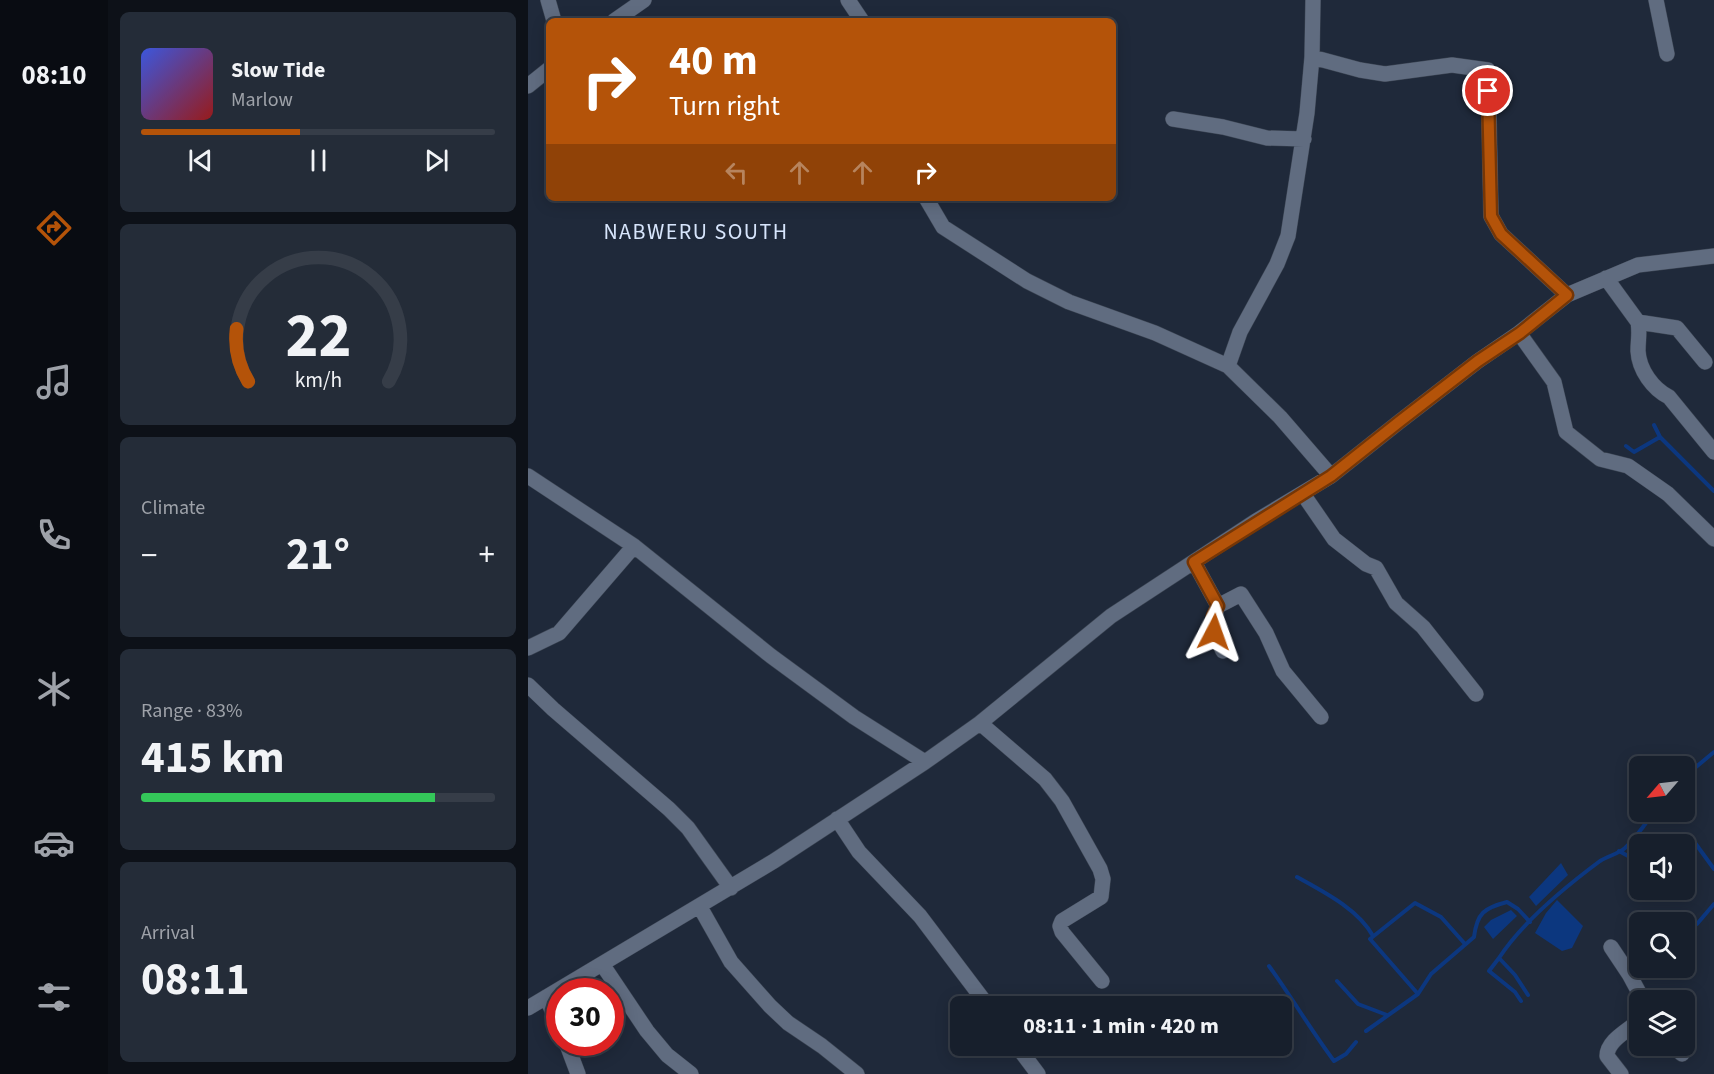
<!DOCTYPE html>
<html lang="en">
<head>
<meta charset="utf-8">
<style>
	:root { --surface:#171f2c; --page:#242c38; --text:#f1f3f6; --muted:#9ea2a9; --line:#363d48; --accent:#b45309 }
	body { margin:0; font-family:"Source Sans 3",sans-serif; background:var(--page); color:var(--text); height:100vh; display:flex; flex-direction:column; font-size:22px; white-space:nowrap }
	* { box-sizing:border-box; margin:0 }
	p { font-size:20px; color:var(--muted) }
	.icon { flex:none; width:33px; height:33px; fill:none; stroke:currentColor; stroke-width:2; stroke-linecap:round; stroke-linejoin:round }
	.map { position:relative; flex:1; overflow:hidden }
	.drawer { display:flex; flex-direction:column; gap:12px; padding:12px; background:#0d1118; width:420px }
	.drawer>* { flex:none }
	.guide { position:absolute; left:18px; top:18px; width:570px; height:183px; border-radius:9px; box-shadow:0 3px 15px #0003,0 0 0 2px var(--line); background:#b45309; color:#fff; overflow:hidden }
	.needle { width:39px; rotate:242deg }
	.buttons { position:absolute; left:1101px; top:756px; display:grid; gap:12px }
	.buttons a { display:grid; place-items:center; width:66px; height:66px; border-radius:9px; background:var(--surface); box-shadow:0 3px 15px #0003,0 0 0 2px var(--line); font-size:30px }
	.speed { position:absolute; left:18px; top:978px; display:flex; gap:12px; font-size:30px; font-weight:700; text-align:center }
	.speed>* { display:grid; place-content:center; width:78px; height:78px; border-radius:50%; background:var(--surface); box-shadow:0 3px 15px #0003,0 0 0 2px var(--line); line-height:1 }
	.speed .limit { border:9px solid #d22; background:#fff; color:#111 }
	.pin { position:absolute; display:grid; place-items:center; width:51px; height:51px; color:#fff; margin:-26px; border:3px solid #fff; border-radius:50%; box-shadow:0 2px 6px #0007 }
	.me { position:absolute; width:66px; margin:-33px; rotate:4deg; stroke-linejoin:round; filter:drop-shadow(0 0 4px #0008) }
	.turn { display:flex; align-items:center; gap:21px; height:126px; padding:0 24px; font-size:27px }
	.turn .icon { width:78px; height:78px; stroke-width:2.5 }
	.turn b { display:block; font-size:42px; line-height:51px }
	.lanes { display:flex; align-items:center; height:57px; padding:0 24px; background:#0003; justify-content:center; gap:30px; direction:ltr }
	.lanes .off { opacity:.35 }
	.big { font-size:45px; font-weight:700; line-height:1.1 }
	.drawer .card { flex:1; display:flex; flex-direction:column; justify-content:center; gap:9px; min-width:0; padding:0 21px; border-radius:9px; background:var(--page) }
	.drawer .dial { align-items:center; gap:0 }
	.dial svg { height:156px; overflow:visible; fill:none; stroke:var(--line); stroke-width:7; stroke-linecap:round; text-anchor:middle }
	.dial text { fill:var(--text); stroke:none }
	.song { display:flex; align-items:center; gap:18px }
	.cover { width:72px; height:72px; border-radius:9px; background:linear-gradient(135deg,hsl(230 70% 55%),hsl(0 70% 35%)) }
	.played { height:6px; border-radius:3px; background:linear-gradient(90deg,var(--accent) 45%,var(--line) 45%) }
	.keys { display:flex; justify-content:space-around; direction:ltr }
	.heat { display:flex; justify-content:space-between; align-items:center; font-size:33px; direction:ltr }
	.charge { height:9px; border-radius:4px; background:linear-gradient(90deg,#34c759 83%,var(--line) 0) }
	.trip { position:absolute; left:422px; top:996px; width:342px; height:60px; border-radius:9px; background:var(--surface); box-shadow:0 3px 15px #0003,0 0 0 2px var(--line); font-weight:700; line-height:60px; text-align:center }
	main { display:flex; flex:1; min-height:0 }
	.tabs { display:flex; flex-direction:column; width:108px; justify-content:space-around; align-items:center; background:#090c12; color:var(--muted) }
	.tabs .icon { width:42px; height:42px }
	.tabs .on { color:var(--accent) }
	.tabs b { font-size:27px; color:var(--text) }
	.map>svg:first-child { display:block }
	.water { fill:#0c377f }
	.lines { fill:none; stroke-linecap:round; stroke-linejoin:round }
	.stream { stroke:#0c377f; stroke-width:4 }
	.minor-casing { stroke:#3c4553; stroke-width:16 }
	.minor { stroke:#606c80; stroke-width:15 }
	.route-casing { stroke:#753606; stroke-width:15 }
	.route { stroke:#b45309; stroke-width:10 }
	.labels { text-anchor:middle; stroke-width:6; stroke-linejoin:round; paint-order:stroke }
	.quarter-label { font-size:22px; letter-spacing:1.5px; fill:#d7e5fc; stroke:#1f293a }
</style>
</head>
<body>
<main>
<nav class="tabs">
<b>08:10</b>
<svg class="icon on" aria-label="directions" viewBox="0 0 24 24"><path d="M12 3l9 9-9 9-9-9zM9 14v-3h6M13 9l2 2-2 2"/></svg>
<svg class="icon" aria-label="music" viewBox="0 0 24 24"><path d="M9 18V5l10-2v13"/><circle cx="6" cy="18" r="3"/><circle cx="16" cy="16" r="3"/></svg>
<svg class="icon" aria-label="phone" viewBox="0 0 24 24"><path d="M5 4h4l2 5-3 2q2 4 5 5l2-3 5 2v4C11 20 4 13 5 4z"/></svg>
<svg class="icon" aria-label="climate" viewBox="0 0 24 24"><path d="M12 3v18M4 7l16 10M4 17L20 7"/></svg>
<svg class="icon" aria-label="car" viewBox="0 0 24 24"><path d="M5 17H2v-5l4-1 3-4h7l3 4 3 1v5h-3M9 17h6M6 11h13"/><circle cx="7" cy="17" r="2"/><circle cx="17" cy="17" r="2"/></svg>
<svg class="icon" aria-label="filters" viewBox="0 0 24 24"><path d="M4 7h16M4 17h16"/><circle cx="9" cy="7" r="2"/><circle cx="15" cy="17" r="2"/></svg>
</nav>
<section class="drawer">
<div class="card">
<div class="song"><i class="cover"></i><div><b>Slow Tide</b><p>Marlow</p></div></div>
<div class="played"></div>
<div class="keys"><svg class="icon" aria-label="previous" viewBox="0 0 24 24"><path d="M18 5L8 12l10 7zM5 5v14"/></svg><svg class="icon" aria-label="pause" viewBox="0 0 24 24"><path d="M8 5v14M16 5v14"/></svg><svg class="icon" aria-label="next" viewBox="0 0 24 24"><path d="M6 5l10 7-10 7zM19 5v14"/></svg></div>
</div>
<div class="card dial"><svg viewBox="0 0 100 80">
<path d="M14 69A42 42 0 1 1 86 69"/>
<path d="M14 69A42 42 0 0 1 8 42" stroke="#b45309"/>
<text x="50" y="56" font-size="32" font-weight="700">22</text>
<text x="50" y="72" font-size="11">km/h</text>
</svg></div>
<div class="card"><p>Climate</p>
<div class="heat"><a>−</a><b class="big">21°</b><a>+</a></div>
</div>
<div class="card"><p>Range · 83%</p><b class="big">415 km</b><div class="charge"></div></div>
<div class="card"><p>Arrival</p><b class="big">08:11</b></div>
</section>
<div class="map">
<svg width="1186" height="1074" viewBox="0 0 1186 1074">
	<rect width="100%" height="100%" fill="#1f293a"/>
	<!-- water -->
	<path class="water" d="M 1033,863 L 1040,875 L 1008,906 L 1001,897 Z
		M 1029,900 L 1055,926 L 1044,948 L 1034,951 L 1007,933 L 1018,913 Z
		M 983,910 L 989,916 L 965,939 L 956,927 L 963,920 Z"/>
	<g class="lines">
		<!-- stream -->
		<path class="stream" d="M 1126,425 L 1132,437 L 1186,491
			M 1098,446 L 1106,452 L 1132,437
			M 1156,777 L 1186,752
			M 1140,844 L 1162,836 L 1186,869
			M 1091,851 L 1109,861 L 1112,859
			M 769,877 C 796,892 830,909 845,936
			M 1169,924 L 1186,904
			M 971,958 L 961,971 L 987,992 L 993,1001
			M 741,966 C 764,998 783,1030 806,1061 L 818,1054 L 828,1042
			M 809,981 L 830,1004 L 859,1015
			M 890,994 L 842,939 L 887,903 L 913,917 L 937,944
			M 1000,995 L 987,975 L 971,958 C 995,921 1037,887 1072,861 C 1080,856 1090,854 1097,848 C 1108,838 1117,823 1127,812
			M 838,1031 L 890,994 L 903,974 L 946,937 C 949,913 956,908 979,902 L 990,909 L 1002,922"/>
		<!-- minor casing -->
		<g class="minor-casing">
			<path id="minor" d="M 20,0 L 26,21
				M 320,0 L 334,21
				M 1128,0 L 1139,54
				M 86,21 L 116,0
				M 784,57 L 832,70 L 857,74 L 924,65 L 960,70 L 963,216 L 973,234 L 1039,295
				M 0,86 L 21,69
				M 645,119 L 695,127 L 739,138 L 776,139
				M 398,198 L 415,227 L 499,281 L 541,302 L 627,333 L 700,366 L 752,417 L 803,476
				M 1078,278 L 1110,322 L 1149,328 L 1177,362
				M 1110,322 C 1112,334 1110,339 1110,351 C 1111,370 1125,389 1141,397 L 1186,452
				M 991,333 L 1026,382 L 1038,432 L 1072,459 L 1100,466 L 1140,494 L 1186,539
				M 700,366 L 712,332 L 749,264 L 760,236 L 779,113 L 784,57 L 785,0
				M 0,476 L 106,546 L 243,656 L 326,717 L 397,762
				M 775,494 L 806,539 L 838,564 L 848,568 L 868,603 L 895,627 L 948,694
				M 666,562 L 690,606 L 713,594 L 738,633 L 755,671 L 793,717
				M 690,606 C 681,624 687,634 695,651
				M 0,648 L 31,633 L 106,546
				M 0,685 L 25,709 L 141,809 L 160,828 L 203,888
				M 452,723 L 517,779 L 534,801 L 572,869 L 575,879 L 573,897 L 534,921 L 532,926 L 534,932 L 574,981
				M 309,819 L 331,852 L 392,916 L 460,1006
				M 172,907 L 203,962 L 242,1006 L 260,1023 L 294,1046 L 329,1074
				M 1083,947 L 1101,974 L 1115,1000
				M 74,964 L 119,1031 L 139,1055 L 163,1074
				M 18,997 L 32,1028
				M 0,1008 L 246,861 L 397,762 L 452,723 L 583,616 L 728,521 L 803,476 L 871,422 L 950,361 L 991,333 L 1039,295 L 1110,265 L 1186,256
				M 38,1042 L 50,1074
				M 489,1046 L 510,1074
				M 1145,1046 L 1154,1054
				M 1093,1074 L 1079,1056 C 1079,1042 1097,1032 1107,1024 L 1112,1023"/>
		</g>
		<!-- minor -->
		<use href="#minor" class="minor"/>
	</g>
	<g class="lines">
		<!-- route casing -->
		<g class="route-casing">
			<path id="route" d="M 686,632 L 685,616 L 690,606 L 666,562 L 803,476 L 871,422 L 950,361 L 992,333 L 1039,295 L 973,234 L 963,216 L 960,91"/>
		</g>
		<!-- route -->
		<use href="#route" class="route"/>
	</g>
	<g class="labels">
		<!-- quarter labels -->
		<g class="quarter-label">
			<text x="168" y="239">NABWERU SOUTH</text>
		</g>
	</g>
</svg>
<div class="buttons">
<a><svg class="needle" viewBox="-14 -14 28 28"><path d="M0-13l5 13h-10z" fill="#e53935"/><path d="M0 13l5-13h-10z" fill="#9ea2a9"/></svg></a>
<a><svg class="icon" aria-label="sound" viewBox="0 0 24 24"><path d="M4 9h4l5-4v14l-5-4H4zM17 9q2 3 0 6"/></svg></a>
<a><svg class="icon" aria-label="search" viewBox="0 0 24 24"><circle cx="10" cy="10" r="6"/><path d="M15 15l6 6"/></svg></a>
<a><svg class="icon" aria-label="layers" viewBox="0 0 24 24"><path d="M12 4l9 5-9 5-9-5zM3 14l9 5 9-5"/></svg></a>
</div>
<div class="speed"><div class="limit">30</div></div>
<div class="pin" style="left:960px;top:91px;background:#d93025"><svg class="icon" aria-label="arrive" viewBox="0 0 24 24"><path d="M6 21V4h12l-3 4 3 4H6"/></svg></div>
<svg class="me" style="left:686px;top:632px" viewBox="-20 -20 40 40"><path d="M0-17L14 15 0 8-14 15z" fill="#b45309" stroke="#fff" stroke-width="4"/></svg>
<div class="trip">08:11 · 1 min · 420 m</div>
<div class="guide">
<div class="turn"><svg class="icon" aria-label="right" viewBox="0 0 24 24"><path d="M7 20v-9h11M14 6l5 5-5 5"/></svg><div><b>40 m</b>Turn right</div></div>
<div class="lanes"><svg class="icon off" aria-label="left" viewBox="0 0 24 24"><path d="M17 20v-9H6M10 6l-5 5 5 5"/></svg><svg class="icon off" aria-label="ahead" viewBox="0 0 24 24"><path d="M12 20V5M6 11l6-6 6 6"/></svg><svg class="icon off" aria-label="ahead" viewBox="0 0 24 24"><path d="M12 20V5M6 11l6-6 6 6"/></svg><svg class="icon" aria-label="right" viewBox="0 0 24 24"><path d="M7 20v-9h11M14 6l5 5-5 5"/></svg></div>
</div>
</div>
</main>
</body>
</html>
